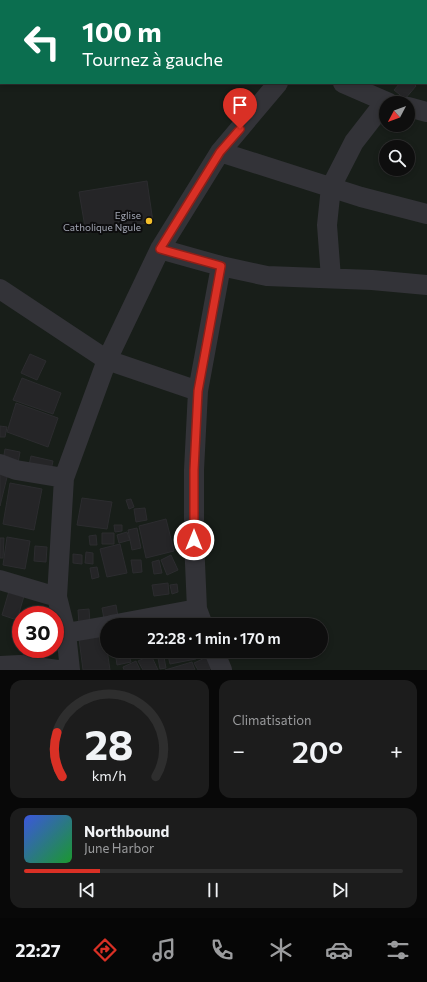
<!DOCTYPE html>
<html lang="fr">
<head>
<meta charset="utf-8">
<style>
	:root { --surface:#0e0e0e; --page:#1c1c1c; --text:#f1f3f6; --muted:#9b9c9e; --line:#2e2e2e; --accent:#d93025 }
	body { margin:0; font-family:Commissioner,sans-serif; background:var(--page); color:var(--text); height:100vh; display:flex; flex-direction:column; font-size:15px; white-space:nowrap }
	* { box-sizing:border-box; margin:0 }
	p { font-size:13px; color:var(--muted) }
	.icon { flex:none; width:22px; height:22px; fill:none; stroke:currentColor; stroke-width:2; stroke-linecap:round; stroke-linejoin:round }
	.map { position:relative; height:670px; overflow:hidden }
	.details { display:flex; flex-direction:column; gap:10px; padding:10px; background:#080808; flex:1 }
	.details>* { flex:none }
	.guide { position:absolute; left:0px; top:0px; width:427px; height:84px; box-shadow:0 2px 6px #0003,0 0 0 1px var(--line); background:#0b6e4f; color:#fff; overflow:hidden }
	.needle { width:26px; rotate:229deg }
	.buttons { position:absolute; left:379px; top:96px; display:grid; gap:8px }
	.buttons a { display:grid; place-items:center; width:36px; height:36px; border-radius:50%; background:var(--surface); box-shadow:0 2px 6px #0003,0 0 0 1px var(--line); font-size:20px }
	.speed { position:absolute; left:12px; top:606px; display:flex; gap:8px; font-size:20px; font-weight:700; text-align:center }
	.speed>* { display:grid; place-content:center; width:52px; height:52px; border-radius:50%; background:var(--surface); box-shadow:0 2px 6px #0003,0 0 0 1px var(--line); line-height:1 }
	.speed .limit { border:6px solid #d22; background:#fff; color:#111 }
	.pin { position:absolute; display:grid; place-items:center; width:34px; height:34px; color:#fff; margin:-41px -17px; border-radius:50% 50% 50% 0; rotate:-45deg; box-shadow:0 0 4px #0007 }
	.pin .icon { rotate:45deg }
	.me { position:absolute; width:44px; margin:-22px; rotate:0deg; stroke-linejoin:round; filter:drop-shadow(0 0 3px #0008) }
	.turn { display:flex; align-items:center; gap:14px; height:84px; padding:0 16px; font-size:18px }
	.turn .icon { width:52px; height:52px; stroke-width:2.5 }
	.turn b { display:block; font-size:28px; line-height:34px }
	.big { font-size:30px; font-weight:600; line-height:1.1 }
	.details .card { flex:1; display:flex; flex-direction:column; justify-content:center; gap:6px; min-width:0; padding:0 14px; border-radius:12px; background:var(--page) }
	.details .dial { align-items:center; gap:0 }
	.dial svg { height:104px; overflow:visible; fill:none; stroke:var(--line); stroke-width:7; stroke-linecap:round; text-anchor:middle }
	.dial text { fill:var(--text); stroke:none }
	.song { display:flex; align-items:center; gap:12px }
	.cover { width:48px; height:48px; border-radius:6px; background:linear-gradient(135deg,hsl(230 70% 55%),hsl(130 70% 35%)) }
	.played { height:4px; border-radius:2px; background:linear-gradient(90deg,var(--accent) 20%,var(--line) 20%) }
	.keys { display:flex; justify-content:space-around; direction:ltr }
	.heat { display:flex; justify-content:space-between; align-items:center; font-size:22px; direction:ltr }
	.details .tiles { flex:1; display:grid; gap:10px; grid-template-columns:1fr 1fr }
	.card:last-child { grid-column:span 2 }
	.trip { position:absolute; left:100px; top:618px; width:228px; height:40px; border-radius:20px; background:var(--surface); box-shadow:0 2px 6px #0003,0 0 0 1px var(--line); font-weight:600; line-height:40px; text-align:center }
	.tab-bar { display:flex; height:64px; justify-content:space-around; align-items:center; background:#060606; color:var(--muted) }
	.tab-bar .icon { width:28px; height:28px }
	.tab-bar .active { color:var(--accent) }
	.tab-bar b { font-size:18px; color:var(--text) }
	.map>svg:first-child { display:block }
	.green { fill:#181e19; fill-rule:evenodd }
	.building { fill:#252527; stroke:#2c2c2f }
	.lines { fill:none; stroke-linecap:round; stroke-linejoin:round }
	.minor { stroke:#333338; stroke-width:20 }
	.route-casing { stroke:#8d1f18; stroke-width:10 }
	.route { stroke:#d93025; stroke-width:7 }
	.poi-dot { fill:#f3bf2a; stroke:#0d0d0e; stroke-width:1.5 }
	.labels { text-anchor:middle; stroke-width:4; stroke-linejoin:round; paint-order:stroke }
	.poi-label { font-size:10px; fill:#a3a7b4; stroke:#0d0d0e; text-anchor:end }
</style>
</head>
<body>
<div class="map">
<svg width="427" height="670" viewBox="0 0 427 670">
	<rect width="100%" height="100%" fill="#121213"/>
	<!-- green -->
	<path class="green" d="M 0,0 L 427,0 L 427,670 L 0,670 ZM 1,1 L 426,1 L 426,83 L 1,83 ZM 386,103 L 408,103 L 408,125 L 386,125 ZM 386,147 L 408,147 L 408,169 L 386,169 ZM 21,615 L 55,615 L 55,649 L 21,649 ZM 107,625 L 321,625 L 321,651 L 107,651 Z"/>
	<!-- building -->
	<path class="building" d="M 400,83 L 413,83 L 416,86 L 405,99 L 394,90 Z
		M 147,181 L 153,222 L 86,233 L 79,192 Z
		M 30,354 L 46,361 L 37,380 L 21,373 Z
		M 22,378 L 61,393 L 53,414 L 13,400 Z
		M 16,403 L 58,418 L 48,447 L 7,432 Z
		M 0,426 L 7,427 L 5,437 L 0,437 Z
		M 5,449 L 20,452 L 18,463 L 3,461 Z
		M 31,456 L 53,461 L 51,470 L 29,465 Z
		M 0,471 L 8,473 L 0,506 Z
		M 10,483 L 42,489 L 34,530 L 3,524 Z
		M 82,498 L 112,502 L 107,529 L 77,525 Z
		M 131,499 L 134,507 L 129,509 L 126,500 Z
		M 145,508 L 147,520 L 136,522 L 134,509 Z
		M 166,519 L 174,551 L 146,558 L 139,526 Z
		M 114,525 L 122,525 L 122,531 L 115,532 Z
		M 137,528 L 141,548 L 132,550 L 128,530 Z
		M 127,532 L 130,540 L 119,543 L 117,535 Z
		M 102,533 L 114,533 L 114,544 L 102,544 Z
		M 96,535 L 97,545 L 90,545 L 89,536 Z
		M 7,537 L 30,541 L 25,569 L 3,565 Z
		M 0,538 L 4,538 L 3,558 L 0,558 Z
		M 120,544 L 127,573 L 107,577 L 100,549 Z
		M 35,546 L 47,547 L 46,562 L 34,561 Z
		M 86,552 L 93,553 L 93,564 L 85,563 Z
		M 73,554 L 82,555 L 82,564 L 73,563 Z
		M 171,555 L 178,570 L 167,575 L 161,560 Z
		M 131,560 L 141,560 L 142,572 L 133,573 Z
		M 159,560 L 162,573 L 154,574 L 152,562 Z
		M 97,567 L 99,577 L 92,579 L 90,568 Z
		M 168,583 L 169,594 L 154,596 L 152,585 Z
		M 177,584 L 178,592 L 172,594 L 170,585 Z
		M 9,591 L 24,596 L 17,620 L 2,615 Z
		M 116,605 L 118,617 L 104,619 L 102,608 Z
		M 89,609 L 90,623 L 79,624 L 78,610 Z
		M 105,636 L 110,670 L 83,670 L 79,639 Z
		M 24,649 L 35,649 L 33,659 L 23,657 Z
		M 115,651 L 128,651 L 131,662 L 117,665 Z
		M 167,651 L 194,651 L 196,659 L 170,664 Z
		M 151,655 L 158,670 L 143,670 L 138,661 Z
		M 209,656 L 215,667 L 208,670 L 198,670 L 194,663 Z
		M 164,657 L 166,668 L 160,669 L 158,658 Z
		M 136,661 L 140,670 L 124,670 L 123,667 Z
		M 192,662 L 195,670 L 165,670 Z"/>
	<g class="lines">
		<!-- minor -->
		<path class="minor" d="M 243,0 L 245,1
			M 334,1 L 335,0
			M 343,83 L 389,103
			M 408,107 L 427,112
			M 220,152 L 361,197 L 427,214
			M 160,249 L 221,266 L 267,276 L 372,280 L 427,285
			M 331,278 L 327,225 L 331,187 L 354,142 L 385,102
			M 0,289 L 107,360 L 198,391
			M 0,464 L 16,470 L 64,478
			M 0,580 L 57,597
			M 111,625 L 197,609
			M 203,625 L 197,609 L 194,540 L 194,470 L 198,391 L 221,266
			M 66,633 L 107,626
			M 214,651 L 222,670
			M 0,666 L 20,665 L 58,670
			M 70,670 L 66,633 L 57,597 L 64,478 L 107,360 L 160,249 L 220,152 L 278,83"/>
	</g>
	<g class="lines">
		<!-- route casing -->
		<g class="route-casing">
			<path id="route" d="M 194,540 L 194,470 L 198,391 L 221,266 L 160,249 L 220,152 L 240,129"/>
		</g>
		<!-- route -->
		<use href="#route" class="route"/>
	</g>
	<!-- markers -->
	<circle class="poi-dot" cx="149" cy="221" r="4"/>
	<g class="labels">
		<!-- poi labels -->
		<g class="poi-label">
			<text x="141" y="219">Eglise<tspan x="141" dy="12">Catholique Ngule</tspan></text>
		</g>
	</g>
</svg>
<div class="buttons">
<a><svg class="needle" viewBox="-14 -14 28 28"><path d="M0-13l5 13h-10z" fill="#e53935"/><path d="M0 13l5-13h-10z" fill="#9b9c9e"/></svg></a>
<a><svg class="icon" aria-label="search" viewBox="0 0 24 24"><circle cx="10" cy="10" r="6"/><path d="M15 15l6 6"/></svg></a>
</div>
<div class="speed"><div class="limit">30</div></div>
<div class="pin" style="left:240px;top:129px;background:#d93025"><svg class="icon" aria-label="arrive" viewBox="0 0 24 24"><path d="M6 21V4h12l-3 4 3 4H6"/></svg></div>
<svg class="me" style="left:194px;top:540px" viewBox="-20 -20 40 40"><circle r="17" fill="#d93025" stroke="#fff" stroke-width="3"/><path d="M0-11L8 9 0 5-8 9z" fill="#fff"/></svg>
<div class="trip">22:28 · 1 min · 170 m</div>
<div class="guide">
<div class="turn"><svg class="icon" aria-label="left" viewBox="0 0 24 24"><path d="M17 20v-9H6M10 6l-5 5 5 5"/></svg><div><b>100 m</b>Tournez à gauche</div></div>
</div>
</div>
<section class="details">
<div class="tiles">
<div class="card dial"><svg viewBox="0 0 100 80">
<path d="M14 69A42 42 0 1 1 86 69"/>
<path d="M14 69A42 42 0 0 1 10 35" stroke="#d93025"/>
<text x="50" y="56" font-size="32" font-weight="700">28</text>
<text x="50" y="72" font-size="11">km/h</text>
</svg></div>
<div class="card"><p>Climatisation</p>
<div class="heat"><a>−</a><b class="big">20°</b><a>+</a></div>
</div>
<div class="card">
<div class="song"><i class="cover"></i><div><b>Northbound</b><p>June Harbor</p></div></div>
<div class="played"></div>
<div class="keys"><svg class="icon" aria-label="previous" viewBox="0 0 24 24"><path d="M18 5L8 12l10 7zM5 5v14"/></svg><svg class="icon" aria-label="pause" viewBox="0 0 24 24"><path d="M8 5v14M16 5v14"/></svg><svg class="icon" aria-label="next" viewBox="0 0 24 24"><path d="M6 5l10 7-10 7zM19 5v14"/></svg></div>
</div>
</div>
</section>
<nav class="tab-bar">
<b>22:27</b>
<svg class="icon active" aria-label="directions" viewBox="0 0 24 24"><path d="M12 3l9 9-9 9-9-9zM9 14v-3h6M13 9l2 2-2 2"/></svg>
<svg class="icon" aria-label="music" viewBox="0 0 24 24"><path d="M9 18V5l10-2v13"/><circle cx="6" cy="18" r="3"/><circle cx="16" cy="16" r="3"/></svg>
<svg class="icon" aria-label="phone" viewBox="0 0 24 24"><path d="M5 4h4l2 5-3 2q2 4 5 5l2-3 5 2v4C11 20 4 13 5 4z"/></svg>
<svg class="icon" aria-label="climate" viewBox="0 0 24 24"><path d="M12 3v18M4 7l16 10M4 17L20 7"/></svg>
<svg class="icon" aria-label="car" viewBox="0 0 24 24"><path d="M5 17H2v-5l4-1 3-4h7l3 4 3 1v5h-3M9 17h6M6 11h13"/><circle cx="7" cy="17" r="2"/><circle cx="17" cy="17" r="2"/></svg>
<svg class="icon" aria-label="filters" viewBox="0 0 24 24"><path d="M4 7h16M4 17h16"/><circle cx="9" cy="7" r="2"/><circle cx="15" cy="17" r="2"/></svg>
</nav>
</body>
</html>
